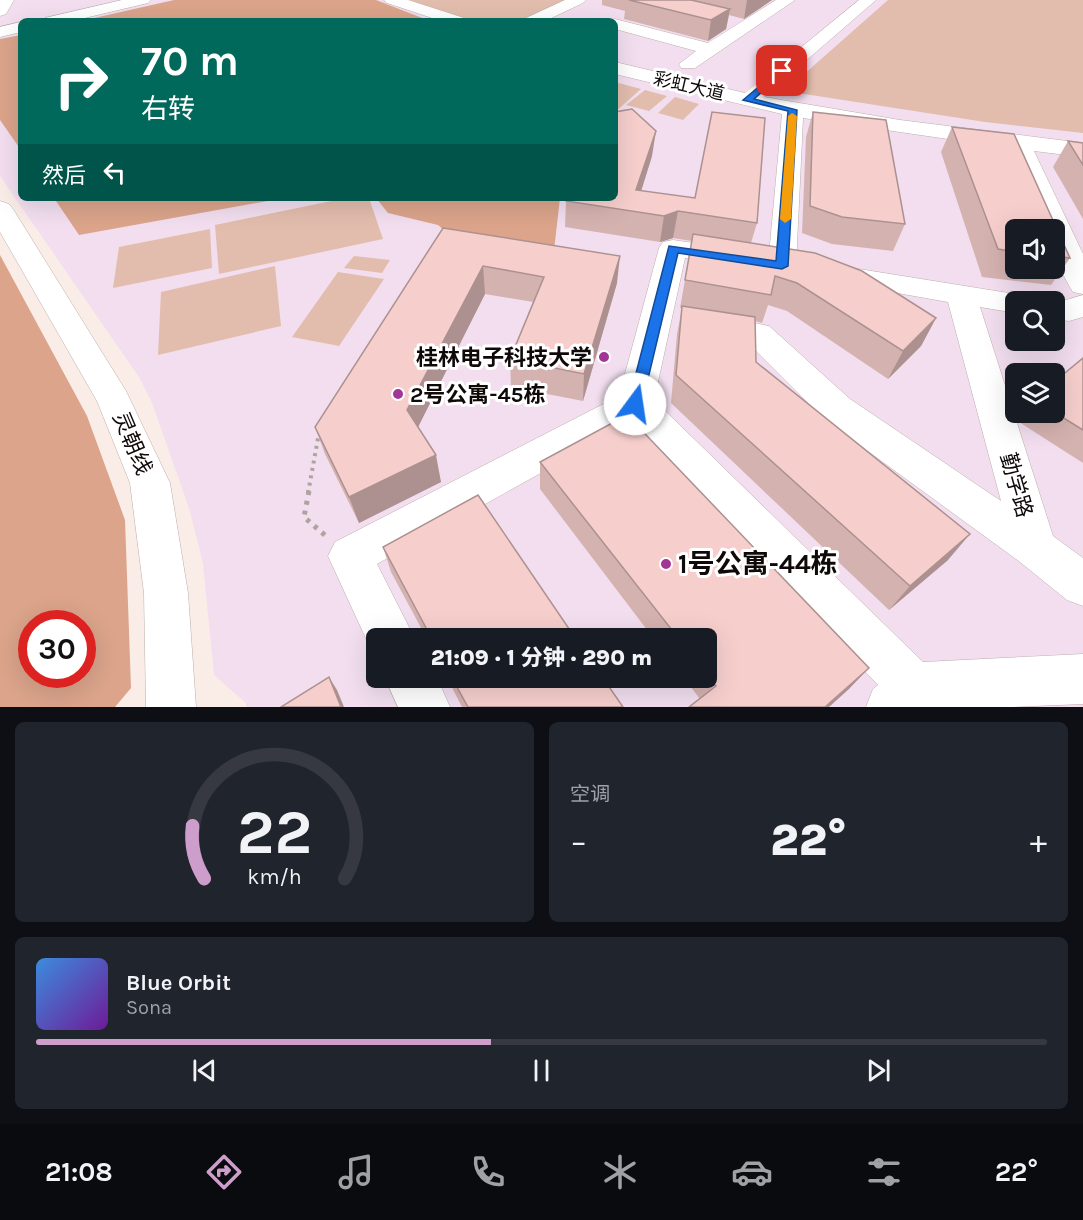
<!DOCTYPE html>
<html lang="zh">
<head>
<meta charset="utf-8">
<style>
	:root { --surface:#171b24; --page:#20242c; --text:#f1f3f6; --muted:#9ea1a6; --line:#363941; --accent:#cd9ecb }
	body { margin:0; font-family:Karla,"Noto Sans SC",sans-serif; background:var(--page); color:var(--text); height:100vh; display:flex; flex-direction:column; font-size:22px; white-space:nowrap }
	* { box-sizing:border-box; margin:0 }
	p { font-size:20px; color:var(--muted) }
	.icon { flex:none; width:33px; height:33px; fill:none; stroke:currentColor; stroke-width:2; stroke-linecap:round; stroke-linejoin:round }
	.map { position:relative; height:707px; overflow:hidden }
	.details { display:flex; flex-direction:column; gap:15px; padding:15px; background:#0d0f14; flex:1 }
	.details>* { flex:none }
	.banner { position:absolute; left:18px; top:18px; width:600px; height:183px; border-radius:9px; box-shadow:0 6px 24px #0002; background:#00695c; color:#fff; overflow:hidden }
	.buttons { position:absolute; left:1005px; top:219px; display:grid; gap:12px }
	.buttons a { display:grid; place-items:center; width:60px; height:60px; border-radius:9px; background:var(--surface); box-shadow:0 6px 24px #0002; font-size:30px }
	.speed { position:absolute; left:18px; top:610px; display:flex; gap:12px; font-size:30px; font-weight:700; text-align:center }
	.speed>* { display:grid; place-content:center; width:78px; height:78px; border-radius:50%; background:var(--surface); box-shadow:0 6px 24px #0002; line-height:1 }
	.speed .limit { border:9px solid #d22; background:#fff; color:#111 }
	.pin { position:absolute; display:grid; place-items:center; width:51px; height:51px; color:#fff; margin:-26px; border-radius:12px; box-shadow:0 3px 9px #0006 }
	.me { position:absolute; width:66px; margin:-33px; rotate:14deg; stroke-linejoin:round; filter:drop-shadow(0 0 4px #0008) }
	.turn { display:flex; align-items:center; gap:21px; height:126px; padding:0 24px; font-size:27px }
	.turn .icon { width:78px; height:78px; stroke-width:2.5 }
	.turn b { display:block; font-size:42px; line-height:51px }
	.then { display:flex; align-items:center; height:57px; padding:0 24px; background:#0003; gap:12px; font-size:22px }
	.big { font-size:45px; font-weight:800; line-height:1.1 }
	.details .widget { flex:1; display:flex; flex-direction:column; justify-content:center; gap:9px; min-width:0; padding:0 21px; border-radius:9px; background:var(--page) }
	.details .dial { align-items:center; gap:0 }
	.dial svg { height:156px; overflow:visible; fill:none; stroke:var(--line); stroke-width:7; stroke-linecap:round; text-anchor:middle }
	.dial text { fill:var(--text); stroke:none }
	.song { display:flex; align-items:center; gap:18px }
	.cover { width:72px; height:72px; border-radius:9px; background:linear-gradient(135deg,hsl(210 70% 55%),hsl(280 70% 35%)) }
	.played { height:6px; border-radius:3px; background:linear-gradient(90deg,var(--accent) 45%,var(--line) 45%) }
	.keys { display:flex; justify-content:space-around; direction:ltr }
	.heat { display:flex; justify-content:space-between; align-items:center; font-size:33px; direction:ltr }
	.details .tiles { flex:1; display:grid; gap:15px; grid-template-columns:1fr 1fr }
	.widget:last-child { grid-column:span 2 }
	.trip { position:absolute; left:366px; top:628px; width:351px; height:60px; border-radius:9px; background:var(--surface); box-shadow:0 6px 24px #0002; font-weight:800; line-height:60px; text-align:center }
	.tab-bar { display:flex; height:96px; justify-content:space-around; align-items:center; background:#090b0e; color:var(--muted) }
	.tab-bar .icon { width:42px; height:42px }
	.tab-bar .on { color:var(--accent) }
	.tab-bar b { font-size:27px; color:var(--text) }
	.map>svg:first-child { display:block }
	.education { fill:#f2deef; fill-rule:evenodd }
	.green { fill:#e2bdad }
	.forest { fill:#dba48b; fill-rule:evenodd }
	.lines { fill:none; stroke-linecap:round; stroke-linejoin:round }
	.minor-casing { stroke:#bbafa9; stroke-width:1 }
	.major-casing { stroke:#bbafa9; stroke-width:1 }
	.path-far1 { stroke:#aea39f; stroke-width:4; stroke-dasharray:3 4.5; stroke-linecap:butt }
	.path { stroke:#aea39f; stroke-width:5; stroke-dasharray:4 6; stroke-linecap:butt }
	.minor { fill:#fff; fill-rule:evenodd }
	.major { fill:#fff; fill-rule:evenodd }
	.wall { fill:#d4b2b0; fill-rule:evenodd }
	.shaded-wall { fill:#ac9190 }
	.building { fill:#f6cfcd; stroke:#ac9190; stroke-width:1.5 }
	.route { fill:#1a73e8; stroke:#114b97; stroke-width:1.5 }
	.slow { fill:#f59e0b }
	.poi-dot { fill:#a13697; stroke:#fff; stroke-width:2 }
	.labels { text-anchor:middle; stroke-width:6; stroke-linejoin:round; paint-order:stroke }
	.far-street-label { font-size:18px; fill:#0f0a09; stroke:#fff }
	.poi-label { font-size:22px; font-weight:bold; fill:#0f0a09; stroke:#fff; text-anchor:end }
	.street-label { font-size:22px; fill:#0f0a09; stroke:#fff }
	.near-poi-label { font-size:27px; font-weight:bold; fill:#0f0a09; stroke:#fff; text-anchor:start }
</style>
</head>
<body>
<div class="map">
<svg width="1083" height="707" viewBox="0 0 1083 707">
	<rect width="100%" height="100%" fill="#faece6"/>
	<!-- education -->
	<path class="education" d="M 0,0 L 1083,0 L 1083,707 L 246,707 L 246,703 L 214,675 L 203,563 L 189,508 L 152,403 L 139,377 L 0,176 ZM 21,21 L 615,21 L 615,198 L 21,198 ZM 1016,230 L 1054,230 L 1054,268 L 1016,268 ZM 1016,302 L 1054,302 L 1054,340 L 1016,340 ZM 1016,374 L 1054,374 L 1054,412 L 1016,412 ZM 376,639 L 706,639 L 706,678 L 376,678 Z"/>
	<!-- green -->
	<path class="green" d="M 409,0 L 569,0 L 521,21 L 471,21 Z
		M 888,0 L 1083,0 L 1083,133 L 985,122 L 785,91 Z
		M 615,82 L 641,89 L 615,112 Z
		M 645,90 L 667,96 L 649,111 L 626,105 Z
		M 675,97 L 699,104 L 683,120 L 658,113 Z
		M 346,198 L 369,198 L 383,239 L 219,274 L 215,225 Z
		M 210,229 L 212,268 L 113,288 L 119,247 Z
		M 354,256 L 390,260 L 382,273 L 344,268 Z
		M 275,266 L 281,326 L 158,355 L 161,292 Z
		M 338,272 L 384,279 L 339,346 L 292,337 Z"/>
	<!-- forest -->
	<path class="forest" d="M 174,0 L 376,0 L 430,21 L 81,21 Z
		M 21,35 L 21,150 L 0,120 L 0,39 Z
		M 54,198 L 284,198 L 79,235 Z
		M 376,198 L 560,198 L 553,259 L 462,246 L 438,225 L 388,213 Z
		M 0,255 L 87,416 L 125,520 L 131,688 L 115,707 L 0,707 ZM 32,624 L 82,624 L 82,675 L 32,675 Z"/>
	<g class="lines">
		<!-- minor casing -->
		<g class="minor-casing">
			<path id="minor" d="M 0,0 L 14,0 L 6,14 L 0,16 Z
				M 122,0 L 151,0 L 148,3 L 72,21 L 43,21 L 45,18 Z
				M 384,0 L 408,0 L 464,18 L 466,21 L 441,21 L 387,3 Z
				M 565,0 L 586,0 L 583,3 L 545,21 L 524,21 L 526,18 Z
				M 776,0 L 795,0 L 695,68 L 681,68 L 679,64 L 696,51 L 615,29 L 615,21 L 609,21 L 615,19 L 708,43 Z
				M 859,0 L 876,0 L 764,97 L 900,120 L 1083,143 L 1083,157 L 1034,151 L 1083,254 L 1083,294 L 1073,292 C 1060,272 1054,253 1054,230 L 1045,230 L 1010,148 L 803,118 L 796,266 L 792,272 L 782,275 L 772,272 L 768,266 L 782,114 L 615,74 L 615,62 L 745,93 Z
				M 21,22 L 21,32 L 0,37 L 0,27 Z
				M 673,240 L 735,249 L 745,252 L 749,258 L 745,264 L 735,267 L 685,258 L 654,400 L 923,662 L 1083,654 L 1083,704 L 1012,707 L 866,707 L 873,689 L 878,685 L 631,423 L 377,564 L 415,639 L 376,639 L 376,657 L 374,656 L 328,556 L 335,542 L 619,396 L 659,248 L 663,242 Z
				M 834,265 L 1027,296 L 1030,302 L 1016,302 L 1016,313 L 980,307 L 1053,536 L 1083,558 L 1083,606 L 1067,600 L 1020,562 L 824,419 L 748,343 L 701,334 L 696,326 L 701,318 L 712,315 L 769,326 L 850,399 L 1001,501 L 948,302 L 824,280 L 819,274 L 824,268 Z
				M 1083,295 L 1083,317 L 1069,321 L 1054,319 L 1054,302 L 1044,302 L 1054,299 L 1066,300 Z
				M 385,678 L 437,678 L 450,707 L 398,707 Z"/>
		</g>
		<!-- major casing -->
		<g class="major-casing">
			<path id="major" d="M 0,201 L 9,204 L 13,209 L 126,391 L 170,483 L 188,593 L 196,707 L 146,707 L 144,593 L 130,483 L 97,401 L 0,232 Z"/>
		</g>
		<!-- path-far1 -->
		<path class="path-far1" d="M 308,493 L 319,433"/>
		<!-- path -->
		<path class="path" d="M 309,491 L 304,517 L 327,537"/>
		<!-- minor -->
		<use href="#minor" class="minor"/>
		<!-- major -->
		<use href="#major" class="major"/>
	</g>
	<!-- wall -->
	<path class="wall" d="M 602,0 L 772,0 L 744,19 L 729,15 L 726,29 L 708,41 L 624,19 L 625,11 L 602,5 Z
		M 813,112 L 905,224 L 893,251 L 832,244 L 802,233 L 806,137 Z
		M 952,127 L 1014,134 L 1070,258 L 1051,285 L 982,277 L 941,152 ZM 1016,230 L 1054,230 L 1054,268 L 1016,268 Z
		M 1068,141 L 1083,143 L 1083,219 L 1053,167 Z
		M 652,156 L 641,190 L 757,223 L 751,243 L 936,318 L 921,346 L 888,379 L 787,311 L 768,305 L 762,323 L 755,321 L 756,362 L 948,560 L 889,610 L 671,403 L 677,334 L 682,308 L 680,308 L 692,241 L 673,238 L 660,242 L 565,227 L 566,201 Z
		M 443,228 L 617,283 L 583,401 L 511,387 L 510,359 L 533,302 L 485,294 L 418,427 L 441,482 L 359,523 L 325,454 L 315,427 Z
		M 1083,358 L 1083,463 L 1019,422 L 1018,419 L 1023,412 L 1054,412 Z
		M 540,462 L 849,689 L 700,699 L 684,678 L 706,678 L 706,639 L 654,639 L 540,489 Z
		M 383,547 L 576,639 L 427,639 L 391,572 Z
		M 447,678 L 603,678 L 623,707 L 462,707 Z"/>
	<!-- shaded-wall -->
	<path class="shaded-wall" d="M 747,0 L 772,0 L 744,19 Z
		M 730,9 L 726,29 L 708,41 L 711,20 Z
		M 656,131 L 652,156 L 635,211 L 636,190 Z
		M 678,211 L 673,238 L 660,242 L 664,216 Z
		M 620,256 L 617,283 L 583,401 L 584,374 Z
		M 483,266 L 485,294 L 413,437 L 407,410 Z
		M 936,318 L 921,346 L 888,379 L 903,351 Z
		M 436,455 L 441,482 L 359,523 L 349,497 Z
		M 970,534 L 948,560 L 889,610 L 910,586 Z
		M 869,668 L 849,689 L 829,707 L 825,707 Z
		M 329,677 L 337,690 L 344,707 L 341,707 Z"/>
	<!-- building -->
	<path class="building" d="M 629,0 L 691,0 L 730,9 L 711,20 Z
		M 632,109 L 656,131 L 636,190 L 695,198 L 712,112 L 765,118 L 757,223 L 678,211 L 664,216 L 566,201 L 567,198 L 615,198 L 615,112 Z
		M 813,112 L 886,120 L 905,224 L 842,217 L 810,206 Z
		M 952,127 L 1014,134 L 1070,258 L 1054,256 L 1054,230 L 1016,230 L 1016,252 L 998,249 Z
		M 1068,141 L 1083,143 L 1083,165 Z
		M 443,228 L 620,256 L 584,374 L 510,359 L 544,277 L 483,266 L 407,410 L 436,455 L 349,497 L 315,427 Z
		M 693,234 L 815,253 L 862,271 L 936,318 L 903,351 L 797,283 L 775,276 L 771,295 L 685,280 Z
		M 682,306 L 755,317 L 756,362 L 970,534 L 910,586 L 676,375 Z
		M 1083,358 L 1083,430 L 1054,412 L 1054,382 Z
		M 627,415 L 869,668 L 825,707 L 689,707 L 716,686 L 706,674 L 706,639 L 679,639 L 540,462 Z
		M 478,495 L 576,639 L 432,639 L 383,547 Z
		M 329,677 L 341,707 L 281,707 Z
		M 452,678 L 603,678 L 623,707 L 468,707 Z"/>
	<!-- route -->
	<path class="route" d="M 779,70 L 786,71 L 754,99 L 797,110 L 788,266 L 782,269 L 678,253 L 642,404 L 640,408 L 630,408 L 628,404 L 669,246 L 776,261 L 788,111 L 743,100 Z"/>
	<!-- slow -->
	<path class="slow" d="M 792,113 L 797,116 L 791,219 L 785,223 L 780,219 L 788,116 Z"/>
	<!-- markers -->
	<g class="poi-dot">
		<circle cx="604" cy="357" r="6"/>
		<circle cx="398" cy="394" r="6"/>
		<circle cx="666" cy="564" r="6"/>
	</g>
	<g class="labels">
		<!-- far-street labels -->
		<g class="far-street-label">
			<text transform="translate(689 86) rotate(13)" y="6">彩虹大道</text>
		</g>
		<!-- poi labels -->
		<g class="poi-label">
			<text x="592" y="365">桂林电子科技大学</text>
			<text x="410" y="402" text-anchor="start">2号公寓-45栋</text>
		</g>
		<!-- street labels -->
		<g class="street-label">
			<text transform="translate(133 443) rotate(67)" y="8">灵朝线</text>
			<text transform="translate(1017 485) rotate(74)" y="8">勤学路</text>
		</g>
		<!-- near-poi labels -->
		<g class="near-poi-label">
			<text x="678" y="573">1号公寓-44栋</text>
		</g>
	</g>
</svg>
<div class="buttons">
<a><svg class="icon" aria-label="sound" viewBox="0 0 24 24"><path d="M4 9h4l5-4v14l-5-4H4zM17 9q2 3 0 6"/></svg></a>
<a><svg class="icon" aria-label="search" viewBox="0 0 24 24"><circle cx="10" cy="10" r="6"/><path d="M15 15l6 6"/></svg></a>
<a><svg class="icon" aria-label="layers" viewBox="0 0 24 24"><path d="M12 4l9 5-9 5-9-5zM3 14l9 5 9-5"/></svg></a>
</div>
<div class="speed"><div class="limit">30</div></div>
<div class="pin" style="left:782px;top:71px;background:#d93025"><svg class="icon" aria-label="arrive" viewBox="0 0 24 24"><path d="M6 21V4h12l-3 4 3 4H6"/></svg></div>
<svg class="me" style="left:635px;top:404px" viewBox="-20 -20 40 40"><circle r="19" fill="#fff"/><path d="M0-13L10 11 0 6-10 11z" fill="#1a73e8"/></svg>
<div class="trip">21:09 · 1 分钟 · 290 m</div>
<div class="banner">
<div class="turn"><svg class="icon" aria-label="right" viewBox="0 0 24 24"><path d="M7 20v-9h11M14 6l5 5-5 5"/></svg><div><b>70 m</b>右转</div></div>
<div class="then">然后<svg class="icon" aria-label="left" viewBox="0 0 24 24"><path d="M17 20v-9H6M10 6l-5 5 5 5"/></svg></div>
</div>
</div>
<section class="details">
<div class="tiles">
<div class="widget dial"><svg viewBox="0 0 100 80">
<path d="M14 69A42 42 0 1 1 86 69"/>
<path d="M14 69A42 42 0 0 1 8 42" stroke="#cd9ecb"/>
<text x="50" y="56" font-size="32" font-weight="700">22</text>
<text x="50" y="72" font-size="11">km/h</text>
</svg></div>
<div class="widget"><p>空调</p>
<div class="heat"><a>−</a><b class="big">22°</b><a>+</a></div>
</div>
<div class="widget">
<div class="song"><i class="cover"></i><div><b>Blue Orbit</b><p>Sona</p></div></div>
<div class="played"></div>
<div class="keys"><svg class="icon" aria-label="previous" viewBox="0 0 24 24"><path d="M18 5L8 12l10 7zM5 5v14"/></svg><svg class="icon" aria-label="pause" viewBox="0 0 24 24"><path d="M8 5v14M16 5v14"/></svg><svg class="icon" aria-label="next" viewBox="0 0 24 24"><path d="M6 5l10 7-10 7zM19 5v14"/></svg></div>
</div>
</div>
</section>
<nav class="tab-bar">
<b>21:08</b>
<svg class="icon on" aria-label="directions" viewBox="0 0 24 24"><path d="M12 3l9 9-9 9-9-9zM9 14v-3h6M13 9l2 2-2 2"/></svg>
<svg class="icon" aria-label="music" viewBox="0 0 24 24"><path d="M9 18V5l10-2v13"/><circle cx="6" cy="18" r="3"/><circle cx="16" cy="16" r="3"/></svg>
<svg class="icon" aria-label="phone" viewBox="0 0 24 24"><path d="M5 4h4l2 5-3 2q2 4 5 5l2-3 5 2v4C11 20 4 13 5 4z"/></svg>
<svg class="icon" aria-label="climate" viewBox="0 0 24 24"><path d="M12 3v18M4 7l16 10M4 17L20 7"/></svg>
<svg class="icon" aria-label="car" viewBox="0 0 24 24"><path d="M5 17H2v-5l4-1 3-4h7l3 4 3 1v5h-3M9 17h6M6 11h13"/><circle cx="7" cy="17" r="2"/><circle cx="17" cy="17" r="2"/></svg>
<svg class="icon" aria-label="filters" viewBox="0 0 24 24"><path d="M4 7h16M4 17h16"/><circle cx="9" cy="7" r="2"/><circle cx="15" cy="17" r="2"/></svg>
<b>22°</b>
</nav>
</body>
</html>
